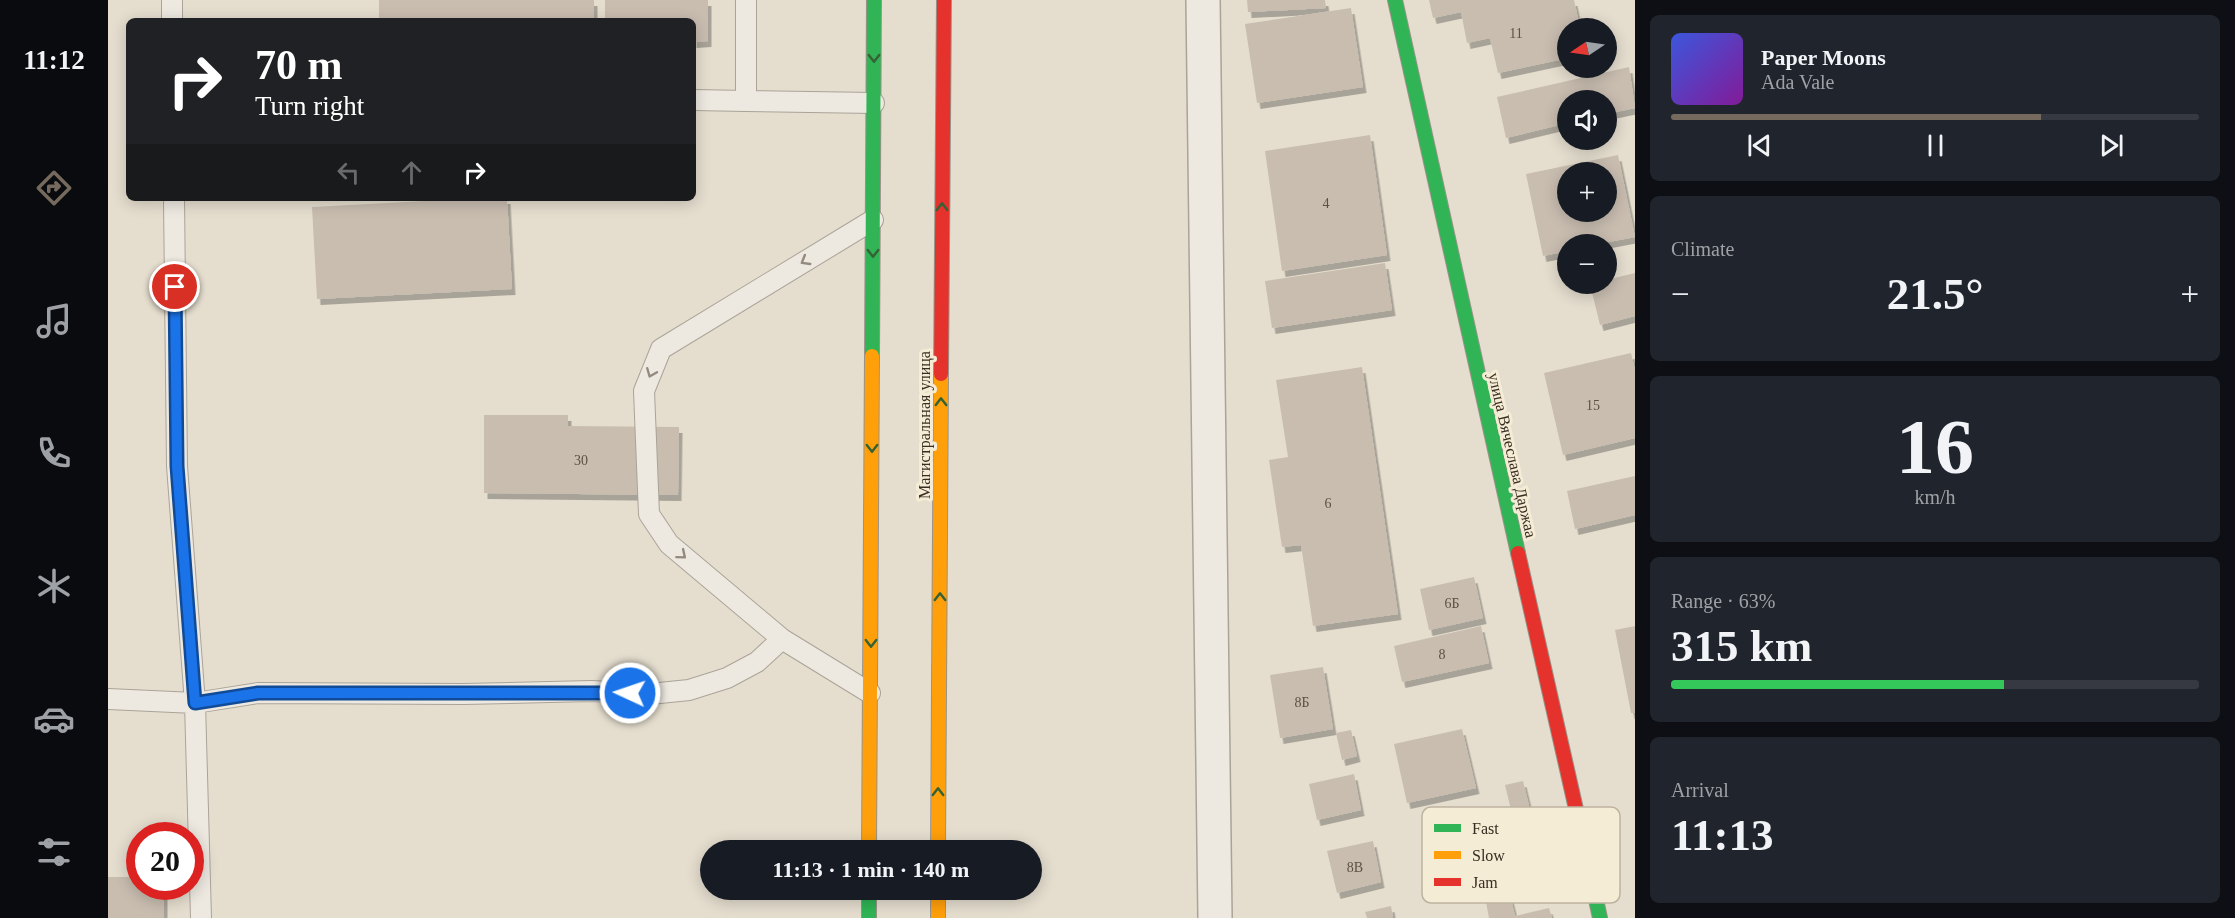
<!DOCTYPE html>
<html lang="en">
<head>
<meta charset="utf-8">
<style>
	:root { --surface:#171b24; --page:#20242c; --text:#f1f3f6; --muted:#9ea1a6; --line:#363941; --accent:#756a5d }
	body { margin:0; font-family:"Times New Roman",serif; background:var(--page); color:var(--text); height:100vh; display:flex; flex-direction:column; font-size:22px; white-space:nowrap }
	* { box-sizing:border-box; margin:0 }
	p { font-size:20px; color:var(--muted) }
	.icon { flex:none; width:33px; height:33px; fill:none; stroke:currentColor; stroke-width:2; stroke-linecap:round; stroke-linejoin:round }
	.map { position:relative; flex:1; overflow:hidden }
	.side { display:flex; flex-direction:column; gap:15px; padding:15px; background:#0d0f14; width:600px }
	.side>* { flex:none }
	.hud { position:absolute; left:18px; top:18px; width:570px; height:183px; border-radius:9px; box-shadow:0 3px 15px #0003; background:#202124; color:#fff; overflow:hidden }
	.needle { width:39px; rotate:257deg }
	.tools { position:absolute; left:1449px; top:18px; display:grid; gap:12px }
	.tools a { display:grid; place-items:center; width:60px; height:60px; border-radius:50%; background:var(--surface); box-shadow:0 3px 15px #0003; font-size:30px }
	.speed { position:absolute; left:18px; top:822px; display:flex; gap:12px; font-size:30px; font-weight:700; text-align:center }
	.speed>* { display:grid; place-content:center; width:78px; height:78px; border-radius:50%; background:var(--surface); box-shadow:0 3px 15px #0003; line-height:1 }
	.speed .limit { border:9px solid #d22; background:#fff; color:#111 }
	.pin { position:absolute; display:grid; place-items:center; width:51px; height:51px; color:#fff; margin:-26px; border:3px solid #fff; border-radius:50%; box-shadow:0 2px 6px #0007 }
	.me { position:absolute; width:66px; margin:-33px; rotate:273deg; stroke-linejoin:round; filter:drop-shadow(0 0 4px #0008) }
	.turn { display:flex; align-items:center; gap:21px; height:126px; padding:0 30px; font-size:27px }
	.turn .icon { width:78px; height:78px; stroke-width:2.5 }
	.turn b { display:block; font-size:42px; line-height:51px }
	.lanes { display:flex; align-items:center; height:57px; padding:0 30px; background:#0003; justify-content:center; gap:30px; direction:ltr }
	.lanes .off { opacity:.35 }
	.big { font-size:45px; font-weight:600; line-height:1.1 }
	.side .tile { flex:1; display:flex; flex-direction:column; justify-content:center; gap:9px; min-width:0; padding:0 21px; border-radius:9px; background:var(--page) }
	.side .dial { align-items:center; gap:0 }
	.dial b { font-size:78px; line-height:1 }
	.song { display:flex; align-items:center; gap:18px }
	.cover { width:72px; height:72px; border-radius:9px; background:linear-gradient(135deg,hsl(230 70% 55%),hsl(290 70% 35%)) }
	.played { height:6px; border-radius:3px; background:linear-gradient(90deg,var(--accent) 70%,var(--line) 70%) }
	.keys { display:flex; justify-content:space-around; direction:ltr }
	.heat { display:flex; justify-content:space-between; align-items:center; font-size:33px; direction:ltr }
	.charge { height:9px; border-radius:4px; background:linear-gradient(90deg,#34c759 63%,var(--line) 0) }
	.trip { position:absolute; left:592px; top:840px; width:342px; height:60px; border-radius:30px; background:var(--surface); box-shadow:0 3px 15px #0003; font-weight:600; line-height:60px; text-align:center }
	main { display:flex; flex:1; min-height:0 }
	.menu { display:flex; flex-direction:column; width:108px; justify-content:space-around; align-items:center; background:#090b0e; color:var(--muted) }
	.menu .icon { width:42px; height:42px }
	.menu .active { color:var(--accent) }
	.menu b { font-size:27px; color:var(--text) }
	.map>svg:first-child { display:block }
	.building { fill:#c9bdb0; fill-rule:evenodd; filter:url(#shadow) }
	.lines { fill:none; stroke-linecap:round; stroke-linejoin:round }
	.lane-casing { stroke:#aaa398; stroke-width:22 }
	.street-casing { stroke:#aaa398; stroke-width:36 }
	.fast-casing { stroke:#9a9388; stroke-width:16 }
	.slow-casing { stroke:#9a9388; stroke-width:16 }
	.jam-casing { stroke:#9a9388; stroke-width:16 }
	.lane { stroke:#ede9e1; stroke-width:20 }
	.street { stroke:#ede9e1; stroke-width:33 }
	.fast { stroke:#30b455; stroke-width:14 }
	.slow { stroke:#ff9f0a; stroke-width:14 }
	.jam { stroke:#e5322d; stroke-width:14 }
	.oneway { stroke:#356235 }
	.oneway2 { stroke:#938a80 }
	.route-casing { stroke:#114b97; stroke-width:15 }
	.route { stroke:#1a73e8; stroke-width:10 }
	.labels { text-anchor:middle; stroke-width:6; stroke-linejoin:round; paint-order:stroke }
	.number-label { font-size:14px; fill:#5d5044 }
	.street-label { font-size:16px; fill:#392c20; stroke:#f5ecd6 }
	.key { fill:#f5ecd6; stroke:#bdb29f; stroke-width:1.5 }
	.key-label { font-size:16px; fill:#392c20 }
</style>
</head>
<body>
<main>
<nav class="menu">
<b>11:12</b>
<svg class="icon active" aria-label="directions" viewBox="0 0 24 24"><path d="M12 3l9 9-9 9-9-9zM9 14v-3h6M13 9l2 2-2 2"/></svg>
<svg class="icon" aria-label="music" viewBox="0 0 24 24"><path d="M9 18V5l10-2v13"/><circle cx="6" cy="18" r="3"/><circle cx="16" cy="16" r="3"/></svg>
<svg class="icon" aria-label="phone" viewBox="0 0 24 24"><path d="M5 4h4l2 5-3 2q2 4 5 5l2-3 5 2v4C11 20 4 13 5 4z"/></svg>
<svg class="icon" aria-label="climate" viewBox="0 0 24 24"><path d="M12 3v18M4 7l16 10M4 17L20 7"/></svg>
<svg class="icon" aria-label="car" viewBox="0 0 24 24"><path d="M5 17H2v-5l4-1 3-4h7l3 4 3 1v5h-3M9 17h6M6 11h13"/><circle cx="7" cy="17" r="2"/><circle cx="17" cy="17" r="2"/></svg>
<svg class="icon" aria-label="filters" viewBox="0 0 24 24"><path d="M4 7h16M4 17h16"/><circle cx="9" cy="7" r="2"/><circle cx="15" cy="17" r="2"/></svg>
</nav>
<div class="map">
<svg width="1527" height="918" viewBox="0 0 1527 918">
	<defs>
		<filter id="shadow"><feDropShadow dx="3.5" dy="6" stdDeviation="0" flood-color="#0004"/></filter>
	</defs>
	<rect width="100%" height="100%" fill="#e5decf"/>
	<!-- building -->
	<path class="building" d="M 271,0 L 486,0 L 486,21 L 271,21 Z
		M 497,0 L 600,0 L 600,41 L 585,42 L 585,21 L 497,21 Z
		M 1139,0 L 1217,0 L 1218,8 L 1140,12 Z
		M 1321,0 L 1466,0 L 1472,28 L 1460,28 L 1460,58 L 1390,73 L 1382,38 L 1359,43 L 1353,12 L 1325,18 Z
		M 1243,8 L 1255,87 L 1149,103 L 1137,24 Z
		M 1521,67 L 1527,108 L 1498,114 L 1498,100 L 1460,100 L 1460,123 L 1398,138 L 1389,97 Z
		M 1262,135 L 1279,255 L 1174,271 L 1157,151 Z
		M 1510,155 L 1527,237 L 1490,244 L 1460,244 L 1460,251 L 1435,256 L 1418,174 ZM 1460,172 L 1498,172 L 1498,212 L 1460,212 Z
		M 373,198 L 399,198 L 404,289 L 209,299 L 204,207 Z
		M 1277,263 L 1284,310 L 1164,328 L 1157,281 Z
		M 1527,273 L 1527,316 L 1492,325 L 1482,284 L 1498,284 L 1498,280 Z
		M 1523,353 L 1527,370 L 1527,438 L 1455,455 L 1436,373 Z
		M 1254,367 L 1290,614 L 1205,626 L 1193,545 L 1174,547 L 1161,460 L 1180,457 L 1168,380 Z
		M 376,415 L 460,415 L 460,426 L 571,427 L 570,495 L 376,493 Z
		M 1527,476 L 1527,515 L 1467,529 L 1459,491 Z
		M 1366,577 L 1375,618 L 1321,630 L 1312,589 Z
		M 1373,626 L 1381,663 L 1294,682 L 1286,646 Z
		M 1527,626 L 1527,713 L 1523,713 L 1507,630 Z
		M 1215,667 L 1225,729 L 1172,738 L 1162,675 Z
		M 1354,729 L 1368,788 L 1299,803 L 1286,744 Z
		M 1243,730 L 1249,756 L 1234,760 L 1228,733 Z
		M 1246,774 L 1253,810 L 1209,820 L 1201,784 Z
		M 1415,781 L 1423,814 L 1405,818 L 1397,785 Z
		M 1265,841 L 1273,882 L 1229,893 L 1219,851 Z
		M 0,877 L 32,877 L 32,886 L 56,886 L 56,918 L 0,918 Z
		M 1402,896 L 1407,916 L 1441,908 L 1444,918 L 1381,918 L 1378,902 Z
		M 1283,906 L 1285,918 L 1259,918 L 1257,912 Z"/>
	<g class="lines">
		<!-- lane casing -->
		<g class="lane-casing">
			<path id="lane" d="M 64,21 L 64,0
				M 585,100 L 638,101 L 638,0
				M 638,101 L 766,103
				M 66,198 L 69,466 L 87,703 L 93,918
				M 762,693 L 674,639 L 561,544 L 541,514 L 536,391 L 553,349 L 765,220
				M 0,699 L 87,703 L 150,693 L 355,694 L 483,691 L 542,694 L 581,690 L 619,678 L 649,662 L 674,639"/>
		</g>
		<!-- street casing -->
		<g class="street-casing">
			<path id="street" d="M 1095,0 L 1107,918"/>
		</g>
		<!-- fast casing -->
		<g class="fast-casing">
			<path id="fast" d="M 1287,0 L 1410,553
				M 764,356 L 766,0
				M 1475,840 L 1492,918
				M 761,890 L 761,918"/>
		</g>
		<!-- slow casing -->
		<g class="slow-casing">
			<path id="slow" d="M 761,850 L 764,356
				M 830,850 L 833,374
				M 830,890 L 830,918"/>
		</g>
		<!-- jam casing -->
		<g class="jam-casing">
			<path id="jam" d="M 833,374 L 836,0
				M 1410,553 L 1475,840"/>
		</g>
		<!-- lane -->
		<use href="#lane" class="lane"/>
		<!-- street -->
		<use href="#street" class="street"/>
		<!-- fast -->
		<use href="#fast" class="fast"/>
		<!-- slow -->
		<use href="#slow" class="slow"/>
		<!-- jam -->
		<use href="#jam" class="jam"/>
	</g>
	<!-- one-way arrows -->
	<defs><path id="oneway-chevron" d="M-2-3.5L2.5 0L-2 3.5" fill="none" stroke-width="1.6" stroke-linecap="round" stroke-linejoin="round" transform="scale(1.5)"/></defs>
	<g class="oneway">
		<use href="#oneway-chevron" transform="translate(766 58) rotate(90)"/>
		<use href="#oneway-chevron" transform="translate(834 207) rotate(-90)"/>
		<use href="#oneway-chevron" transform="translate(765 253) rotate(90)"/>
		<use href="#oneway-chevron" transform="translate(833 402) rotate(-90)"/>
		<use href="#oneway-chevron" transform="translate(764 448) rotate(90)"/>
		<use href="#oneway-chevron" transform="translate(832 597) rotate(-90)"/>
		<use href="#oneway-chevron" transform="translate(763 643) rotate(90)"/>
		<use href="#oneway-chevron" transform="translate(830 792) rotate(-90)"/>
	</g>
	<g class="oneway2">
		<use href="#oneway-chevron" transform="translate(697 261) rotate(149)"/>
		<use href="#oneway-chevron" transform="translate(543 373) rotate(112)"/>
		<use href="#oneway-chevron" transform="translate(574 555) rotate(40)"/>
	</g>
	<g class="lines">
		<!-- route casing -->
		<g class="route-casing">
			<path id="route" d="M 67,287 L 69,466 L 87,703 L 150,693 L 522,693"/>
		</g>
		<!-- route -->
		<use href="#route" class="route"/>
	</g>
	<g class="labels">
		<!-- number labels -->
		<g class="number-label">
			<text x="1408" y="38">11</text>
			<text x="1218" y="208">4</text>
			<text x="1485" y="410">15</text>
			<text x="473" y="465">30</text>
			<text x="1220" y="508">6</text>
			<text x="1344" y="608">6Б</text>
			<text x="1334" y="659">8</text>
			<text x="1194" y="707">8Б</text>
			<text x="1247" y="872">8В</text>
		</g>
		<!-- street labels -->
		<g class="street-label">
			<text transform="translate(816 425) rotate(-90)" y="6">Магистральная улица</text>
			<text transform="translate(1405 455) rotate(77)" y="6">улица Вячеслава Даржаа</text>
		</g>
	</g>
	<!-- legend -->
	<rect x="1314" y="807" width="198" height="96" rx="9" class="key"/>
	<rect x="1326" y="824" width="27" height="8" fill="#30b455"/>
	<rect x="1326" y="851" width="27" height="8" fill="#ff9f0a"/>
	<rect x="1326" y="878" width="27" height="8" fill="#e5322d"/>
	<g class="key-label">
		<text x="1364" y="834">Fast</text>
		<text x="1364" y="861">Slow</text>
		<text x="1364" y="888">Jam</text>
	</g>
</svg>
<div class="tools">
<a><svg class="needle" viewBox="-14 -14 28 28"><path d="M0-13l5 13h-10z" fill="#e53935"/><path d="M0 13l5-13h-10z" fill="#9ea1a6"/></svg></a>
<a><svg class="icon" aria-label="sound" viewBox="0 0 24 24"><path d="M4 9h4l5-4v14l-5-4H4zM17 9q2 3 0 6"/></svg></a>
<a>+</a>
<a>−</a>
</div>
<div class="speed"><div class="limit">20</div></div>
<div class="pin" style="left:67px;top:287px;background:#d93025"><svg class="icon" aria-label="arrive" viewBox="0 0 24 24"><path d="M6 21V4h12l-3 4 3 4H6"/></svg></div>
<svg class="me" style="left:522px;top:693px" viewBox="-20 -20 40 40"><circle r="17" fill="#1a73e8" stroke="#fff" stroke-width="3"/><path d="M0-11L8 9 0 5-8 9z" fill="#fff"/></svg>
<div class="trip">11:13 · 1 min · 140 m</div>
<div class="hud">
<div class="turn"><svg class="icon" aria-label="right" viewBox="0 0 24 24"><path d="M7 20v-9h11M14 6l5 5-5 5"/></svg><div><b>70 m</b>Turn right</div></div>
<div class="lanes"><svg class="icon off" aria-label="left" viewBox="0 0 24 24"><path d="M17 20v-9H6M10 6l-5 5 5 5"/></svg><svg class="icon off" aria-label="ahead" viewBox="0 0 24 24"><path d="M12 20V5M6 11l6-6 6 6"/></svg><svg class="icon" aria-label="right" viewBox="0 0 24 24"><path d="M7 20v-9h11M14 6l5 5-5 5"/></svg></div>
</div>
</div>
<section class="side">
<div class="tile">
<div class="song"><i class="cover"></i><div><b>Paper Moons</b><p>Ada Vale</p></div></div>
<div class="played"></div>
<div class="keys"><svg class="icon" aria-label="previous" viewBox="0 0 24 24"><path d="M18 5L8 12l10 7zM5 5v14"/></svg><svg class="icon" aria-label="pause" viewBox="0 0 24 24"><path d="M8 5v14M16 5v14"/></svg><svg class="icon" aria-label="next" viewBox="0 0 24 24"><path d="M6 5l10 7-10 7zM19 5v14"/></svg></div>
</div>
<div class="tile"><p>Climate</p>
<div class="heat"><a>−</a><b class="big">21.5°</b><a>+</a></div>
</div>
<div class="tile dial"><b>16</b><p>km/h</p></div>
<div class="tile"><p>Range · 63%</p><b class="big">315 km</b><div class="charge"></div></div>
<div class="tile"><p>Arrival</p><b class="big">11:13</b></div>
</section>
</main>
</body>
</html>
